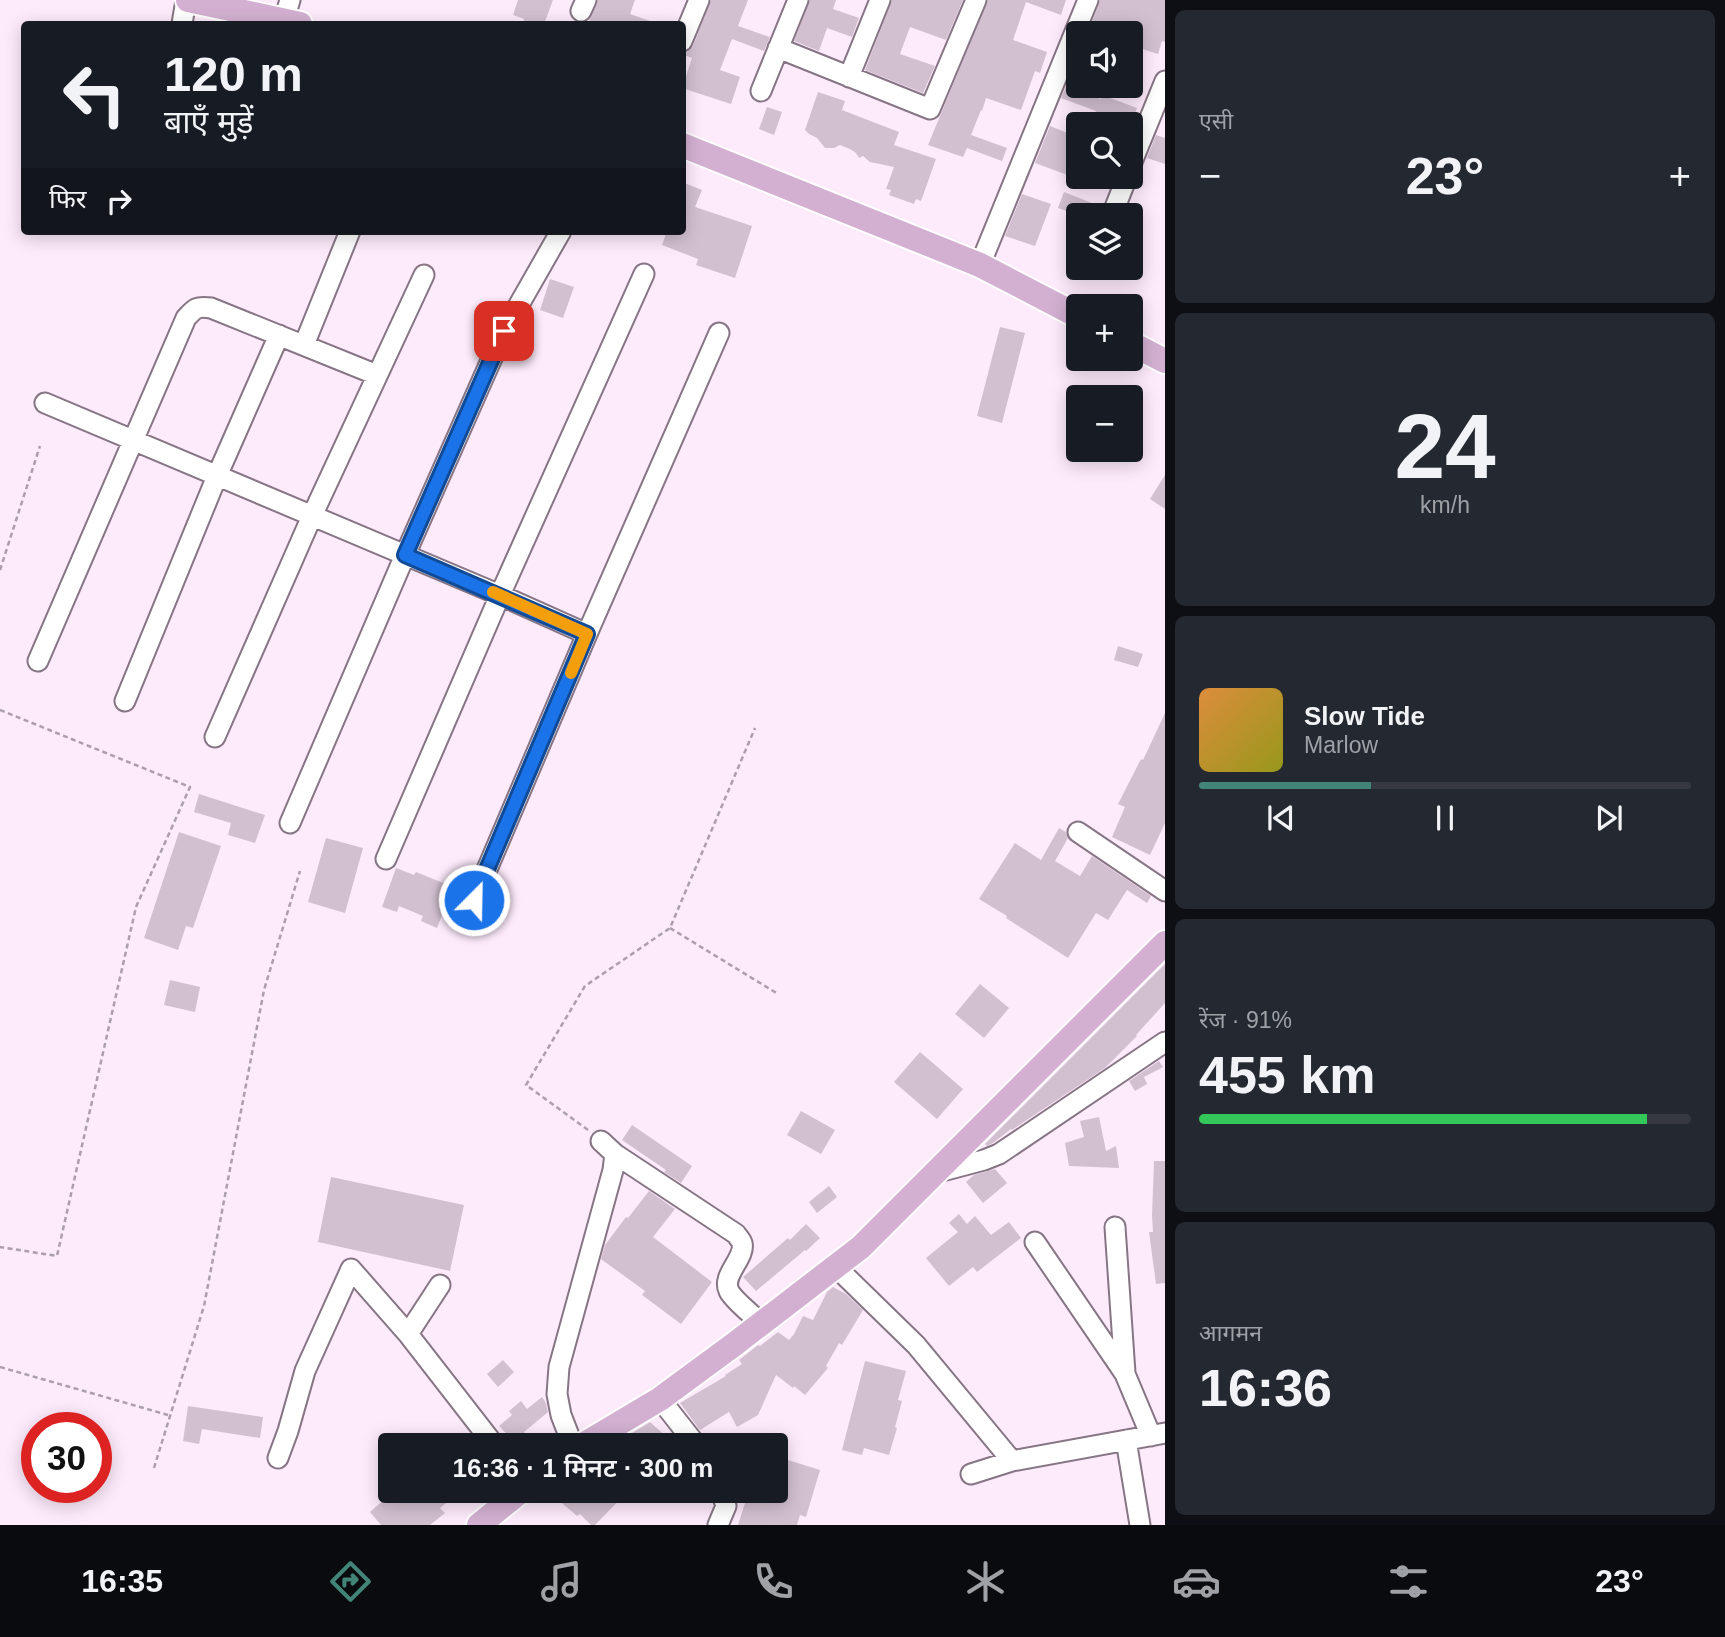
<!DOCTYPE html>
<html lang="hi">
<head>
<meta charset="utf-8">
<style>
	:root { --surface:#171b24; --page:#242831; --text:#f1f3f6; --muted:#9ea1a6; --line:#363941; --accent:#428578 }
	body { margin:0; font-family:Helvetica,"Noto Sans Devanagari",sans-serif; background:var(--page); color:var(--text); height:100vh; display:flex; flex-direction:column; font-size:26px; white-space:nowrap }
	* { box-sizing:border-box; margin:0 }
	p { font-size:23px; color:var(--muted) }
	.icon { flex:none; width:38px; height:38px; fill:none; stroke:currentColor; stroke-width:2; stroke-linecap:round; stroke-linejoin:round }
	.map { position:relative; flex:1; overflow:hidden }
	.drawer { display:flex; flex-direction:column; gap:10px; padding:10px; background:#0d0f14; width:560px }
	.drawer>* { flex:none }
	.top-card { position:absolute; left:21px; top:21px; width:665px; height:214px; border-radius:7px; box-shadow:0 4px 18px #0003; background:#171b24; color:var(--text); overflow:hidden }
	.fabs { position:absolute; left:1066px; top:21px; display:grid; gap:14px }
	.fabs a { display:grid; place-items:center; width:77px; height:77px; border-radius:7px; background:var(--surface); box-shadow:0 4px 18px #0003; font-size:35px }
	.speed { position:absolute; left:21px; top:1412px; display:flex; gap:14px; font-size:35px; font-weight:700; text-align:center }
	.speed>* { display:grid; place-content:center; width:91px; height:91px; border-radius:50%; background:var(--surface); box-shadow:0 4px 18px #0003; line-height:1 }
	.speed .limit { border:10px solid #d22; background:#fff; color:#111 }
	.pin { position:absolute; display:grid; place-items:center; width:60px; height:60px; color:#fff; margin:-30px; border-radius:14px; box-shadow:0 4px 10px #0006 }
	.me { position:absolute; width:77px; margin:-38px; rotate:23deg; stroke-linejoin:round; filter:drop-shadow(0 0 5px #0008) }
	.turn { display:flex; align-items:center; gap:24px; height:147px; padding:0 28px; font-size:32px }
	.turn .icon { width:91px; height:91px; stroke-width:2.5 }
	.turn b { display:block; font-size:49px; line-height:60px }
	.then { display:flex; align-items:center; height:66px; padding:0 28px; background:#0003; gap:14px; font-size:26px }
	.big { font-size:52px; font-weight:600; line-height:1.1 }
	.drawer .card { flex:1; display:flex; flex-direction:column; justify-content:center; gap:10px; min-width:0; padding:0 24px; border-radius:10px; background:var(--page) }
	.drawer .dial { align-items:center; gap:0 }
	.dial b { font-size:91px; line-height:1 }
	.song { display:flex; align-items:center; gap:21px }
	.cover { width:84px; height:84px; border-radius:10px; background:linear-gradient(135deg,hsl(30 70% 55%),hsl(60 70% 35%)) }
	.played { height:7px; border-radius:4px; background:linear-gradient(90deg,var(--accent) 35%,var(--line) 35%) }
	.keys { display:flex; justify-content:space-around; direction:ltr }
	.heat { display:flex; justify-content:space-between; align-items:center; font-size:38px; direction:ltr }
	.charge { height:10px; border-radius:5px; background:linear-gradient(90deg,#34c759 91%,var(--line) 0) }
	.trip { position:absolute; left:378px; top:1433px; width:410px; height:70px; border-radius:7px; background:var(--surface); box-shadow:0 4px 18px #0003; font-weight:600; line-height:70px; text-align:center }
	.menu { display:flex; height:112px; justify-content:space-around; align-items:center; background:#090b0e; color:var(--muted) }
	.menu .icon { width:49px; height:49px }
	.menu .on { color:var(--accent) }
	.menu b { font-size:32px; color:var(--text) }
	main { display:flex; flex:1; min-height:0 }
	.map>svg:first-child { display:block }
	.building { fill:#d2c0d0 }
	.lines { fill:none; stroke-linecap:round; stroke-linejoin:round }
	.minor-casing { stroke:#867584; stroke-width:23 }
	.major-casing { stroke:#fff; stroke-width:28 }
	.path { stroke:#ac9eab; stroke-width:2.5; stroke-dasharray:5 3.5; stroke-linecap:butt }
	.minor { stroke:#fff; stroke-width:19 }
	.major { stroke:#d3b0d1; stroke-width:24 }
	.route-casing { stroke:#114b97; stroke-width:18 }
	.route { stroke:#1a73e8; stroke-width:12 }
	.slow { stroke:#f59e0b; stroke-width:12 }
</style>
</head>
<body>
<main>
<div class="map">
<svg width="1165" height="1525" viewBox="0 0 1165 1525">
	<rect width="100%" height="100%" fill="#fdeafb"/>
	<!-- building -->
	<path class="building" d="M 518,0 L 553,0 L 544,24 L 531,24 L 523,22 L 524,19 L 513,15 Z
		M 598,0 L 635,0 L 630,14 L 653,22 L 653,24 L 588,24 Z
		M 711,0 L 748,0 L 738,26 L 770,37 L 764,51 L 732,39 L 720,70 L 740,77 L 731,104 L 682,88 L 692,58 L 684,55 L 693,46 Z
		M 810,0 L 836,0 L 833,9 L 859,18 L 852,37 L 827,28 L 819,51 L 794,41 Z
		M 892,0 L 963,0 L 946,40 L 910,27 L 900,54 L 935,66 L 923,93 L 865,70 Z
		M 988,0 L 1066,0 L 1061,15 L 1026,2 L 1013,40 L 1047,52 L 1040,73 L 1035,71 L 1021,110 L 986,98 L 982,111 L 981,110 L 971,135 L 1007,148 L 1002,161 L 967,148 L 963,157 L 928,145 Z
		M 1100,0 L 1165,0 L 1165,42 L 1162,41 L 1158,54 L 1130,45 L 1130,33 L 1088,33 Z
		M 1066,86 L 1101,99 L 1102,95 L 1137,108 L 1131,124 L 1091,124 L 1096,111 L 1061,98 Z
		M 818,92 L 845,101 L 842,110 L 899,132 L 894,145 L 936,159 L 921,201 L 916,199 L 914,204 L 889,195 L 891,190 L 886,189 L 894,167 L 870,162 L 863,156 L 859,158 L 856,153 L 850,149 L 840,145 L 834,148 L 825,148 L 817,138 L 809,134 L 805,130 Z
		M 767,107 L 782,112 L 774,135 L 759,129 Z
		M 1050,126 L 1078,137 L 1078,153 L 1070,176 L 1035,163 Z
		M 1156,135 L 1165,138 L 1165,164 L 1147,158 Z
		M 682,182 L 702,190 L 695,207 L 752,226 L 735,278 L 696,265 L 698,259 L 662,245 L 667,231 L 682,231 Z
		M 1064,192 L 1102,207 L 1100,215 L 1077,215 L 1058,208 Z
		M 1022,194 L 1051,204 L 1035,246 L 1005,236 Z
		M 550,279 L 574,287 L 563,318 L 540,310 Z
		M 1000,327 L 1025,333 L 1002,423 L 977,416 Z
		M 1165,475 L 1165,509 L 1150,499 Z
		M 1118,646 L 1143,654 L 1138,667 L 1114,660 Z
		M 1165,713 L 1165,823 L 1150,855 L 1112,837 L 1125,807 L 1118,804 L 1141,759 L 1143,760 Z
		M 199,794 L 265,815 L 255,843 L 228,835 L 231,823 L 194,812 Z
		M 1059,828 L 1066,832 L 1068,838 L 1055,861 L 1080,876 L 1092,856 L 1151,896 L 1147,903 L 1127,890 L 1108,920 L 1096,913 L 1068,958 L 1006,918 L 1007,916 L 979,899 L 1015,843 L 1041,860 Z
		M 179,832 L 221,846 L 193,928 L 186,926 L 178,950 L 144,938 Z
		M 326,838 L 363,848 L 345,913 L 308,902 Z
		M 396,868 L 414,875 L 416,872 L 453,887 L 437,928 L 421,921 L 423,916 L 399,906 L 397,912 L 382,907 Z
		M 1165,964 L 1165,1003 L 1136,1035 L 1137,1036 L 1105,1068 L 1012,1130 L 1011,1129 L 993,1143 L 987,1146 L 985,1144 Z
		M 170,980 L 200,987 L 195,1012 L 164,1005 Z
		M 980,984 L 1009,1008 L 984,1038 L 955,1014 Z
		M 920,1052 L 963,1089 L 937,1119 L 894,1082 Z
		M 1159,1061 L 1163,1067 L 1144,1077 L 1147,1084 L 1135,1091 L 1129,1081 Z
		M 801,1111 L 835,1130 L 821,1154 L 787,1135 Z
		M 1099,1117 L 1106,1151 L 1116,1146 L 1119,1168 L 1069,1166 L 1065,1143 L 1084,1137 L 1080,1121 Z
		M 632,1125 L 692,1166 L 681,1183 L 664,1172 L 666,1170 L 622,1140 Z
		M 1154,1161 L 1165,1161 L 1165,1283 L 1156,1284 L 1149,1232 L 1153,1232 L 1152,1215 Z
		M 995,1169 L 1007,1183 L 983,1203 L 966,1182 L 974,1175 Z
		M 331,1177 L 464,1205 L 450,1271 L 318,1242 Z
		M 829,1186 L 837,1197 L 817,1213 L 809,1202 Z
		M 649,1191 L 675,1209 L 653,1237 L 712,1282 L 681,1324 L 642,1295 L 645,1291 L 601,1259 L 605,1245 L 626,1217 L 628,1218 Z
		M 959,1214 L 967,1224 L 975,1216 L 991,1235 L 1009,1222 L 1021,1238 L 977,1272 L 973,1267 L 949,1286 L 926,1258 L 958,1232 L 949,1223 Z
		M 806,1224 L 820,1238 L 806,1251 L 805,1250 L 756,1291 L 743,1277 L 788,1238 L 790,1240 Z
		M 833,1287 L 846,1294 L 863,1310 L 842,1345 L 839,1343 L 826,1366 L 828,1368 L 805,1395 L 794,1386 L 793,1388 L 776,1375 L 758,1415 L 737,1427 L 729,1412 L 700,1430 L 680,1403 L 726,1376 L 725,1375 L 742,1364 L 739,1360 L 758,1345 L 760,1346 L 778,1332 L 789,1340 L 794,1334 L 803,1316 L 813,1320 L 827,1292 Z
		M 503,1360 L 514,1372 L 498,1387 L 487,1374 Z
		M 865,1361 L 906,1371 L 898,1400 L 902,1401 L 895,1427 L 897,1428 L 889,1455 L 864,1448 L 862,1455 L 842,1450 Z
		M 542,1397 L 546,1403 L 548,1412 L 524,1432 L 528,1436 L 517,1445 L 499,1426 L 512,1415 L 509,1411 L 521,1401 L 527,1409 Z
		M 188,1406 L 263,1417 L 260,1438 L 202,1429 L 199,1444 L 183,1441 Z
		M 650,1422 L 677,1446 L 617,1446 L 624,1438 Z
		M 775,1456 L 820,1470 L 806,1517 L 800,1515 L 797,1525 L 738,1525 L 746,1500 L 749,1500 L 752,1491 L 775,1491 Z
		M 394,1491 L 461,1491 L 440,1508 L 445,1513 L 430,1525 L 381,1525 L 370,1512 Z
		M 548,1491 L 628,1491 L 595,1525 L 591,1525 L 580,1514 L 577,1516 Z"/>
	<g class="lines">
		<!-- minor casing -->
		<g class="minor-casing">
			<path id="minor" d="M 581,11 L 586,0
				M 284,20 L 290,0
				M 182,24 L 186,0
				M 682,41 L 699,0
				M 778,48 L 930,109 L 976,0
				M 849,77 L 880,0
				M 761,91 L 798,0
				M 1130,167 L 1165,81
				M 1112,215 L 1127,177
				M 980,265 L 1088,0
				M 304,345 L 350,231
				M 45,403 L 500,595 L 587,634
				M 38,661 L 186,318 C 195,308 197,306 211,308 L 377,375
				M 125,701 L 217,476 L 279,335
				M 215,737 L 312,516 L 424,275
				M 290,823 L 405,555 L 504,331 L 561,231
				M 1078,832 L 1165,891
				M 386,859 L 500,595 L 644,274
				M 474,900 L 587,634 L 719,333
				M 615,1154 L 736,1234 C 737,1236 742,1241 742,1243 C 746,1258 721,1275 729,1291 C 734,1301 753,1315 762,1324
				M 935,1173 L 984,1160 L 999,1154 L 1165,1042
				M 1115,1227 L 1125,1373
				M 1035,1242 L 1125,1374 L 1151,1436
				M 836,1267 L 916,1345 L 1012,1461
				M 440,1285 L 408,1334 L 495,1446
				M 660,1399 L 697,1446
				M 1126,1440 L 1140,1525
				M 573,1446 L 561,1415 L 557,1394 L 559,1367 L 613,1170 L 615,1154 L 601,1141
				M 278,1458 L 288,1431 L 305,1371 L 351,1269 L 408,1334
				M 971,1474 L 1012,1461 L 1165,1433
				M 718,1525 L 726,1506 L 721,1491"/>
		</g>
		<!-- major casing -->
		<g class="major-casing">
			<path id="major" d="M 188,0 L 300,24
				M 682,145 L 980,265 L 1078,316
				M 1130,343 L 1165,361
				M 581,1446 L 660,1399 L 736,1343 L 861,1247 L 1165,943
				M 479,1525 L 521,1491"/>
		</g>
		<!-- path -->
		<path class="path" d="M 0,570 L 40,446
			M 0,710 L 190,787 L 136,907 L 57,1256 L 0,1247
			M 670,928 L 778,994
			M 588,1130 L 526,1085 L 585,986 L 670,928 L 755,728
			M 0,1367 L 168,1415
			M 154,1468 L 204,1306 L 264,990 L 300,871"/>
		<!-- minor -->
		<use href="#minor" class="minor"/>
		<!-- major -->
		<use href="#major" class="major"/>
	</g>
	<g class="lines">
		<!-- route casing -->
		<g class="route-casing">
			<path id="route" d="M 474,900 L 587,634 L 405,555 L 504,331"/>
		</g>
		<!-- route -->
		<use href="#route" class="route"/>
		<!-- slow -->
		<path class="slow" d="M 493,592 L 587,634 L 571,673"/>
	</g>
</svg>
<div class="fabs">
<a><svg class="icon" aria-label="sound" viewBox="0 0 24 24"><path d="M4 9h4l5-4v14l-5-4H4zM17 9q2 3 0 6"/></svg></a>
<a><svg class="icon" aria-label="search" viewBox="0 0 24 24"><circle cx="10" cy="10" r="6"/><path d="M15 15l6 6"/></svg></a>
<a><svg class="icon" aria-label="layers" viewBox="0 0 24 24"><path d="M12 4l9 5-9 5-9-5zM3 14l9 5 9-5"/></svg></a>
<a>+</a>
<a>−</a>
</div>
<div class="speed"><div class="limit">30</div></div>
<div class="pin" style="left:504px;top:331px;background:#d93025"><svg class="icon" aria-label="arrive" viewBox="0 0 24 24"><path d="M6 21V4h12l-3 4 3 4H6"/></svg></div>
<svg class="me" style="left:474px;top:900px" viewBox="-20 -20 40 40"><circle r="17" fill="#1a73e8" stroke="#fff" stroke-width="3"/><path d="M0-11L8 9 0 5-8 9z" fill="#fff"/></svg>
<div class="trip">16:36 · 1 मिनट · 300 m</div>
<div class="top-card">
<div class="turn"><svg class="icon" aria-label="left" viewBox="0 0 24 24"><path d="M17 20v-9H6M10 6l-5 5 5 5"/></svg><div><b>120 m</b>बाएँ मुड़ें</div></div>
<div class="then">फिर<svg class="icon" aria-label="right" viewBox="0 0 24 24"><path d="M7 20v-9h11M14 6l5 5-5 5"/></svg></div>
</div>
</div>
<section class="drawer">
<div class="card"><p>एसी</p>
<div class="heat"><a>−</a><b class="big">23°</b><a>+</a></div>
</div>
<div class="card dial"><b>24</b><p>km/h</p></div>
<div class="card">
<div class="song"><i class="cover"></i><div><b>Slow Tide</b><p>Marlow</p></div></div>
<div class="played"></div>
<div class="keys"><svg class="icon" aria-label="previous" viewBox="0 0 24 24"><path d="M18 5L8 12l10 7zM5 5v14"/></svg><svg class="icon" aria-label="pause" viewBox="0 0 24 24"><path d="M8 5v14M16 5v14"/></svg><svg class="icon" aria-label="next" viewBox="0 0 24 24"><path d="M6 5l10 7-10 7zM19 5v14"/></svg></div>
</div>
<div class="card"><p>रेंज · 91%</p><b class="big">455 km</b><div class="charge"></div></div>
<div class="card"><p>आगमन</p><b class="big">16:36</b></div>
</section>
</main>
<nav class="menu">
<b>16:35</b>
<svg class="icon on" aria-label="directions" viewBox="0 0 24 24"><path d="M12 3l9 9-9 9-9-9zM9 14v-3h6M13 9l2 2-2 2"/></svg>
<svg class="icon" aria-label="music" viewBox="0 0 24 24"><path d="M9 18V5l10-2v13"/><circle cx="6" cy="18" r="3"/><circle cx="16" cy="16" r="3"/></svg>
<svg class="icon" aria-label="phone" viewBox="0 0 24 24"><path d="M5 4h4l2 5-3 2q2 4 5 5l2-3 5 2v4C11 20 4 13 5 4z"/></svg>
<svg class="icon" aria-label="climate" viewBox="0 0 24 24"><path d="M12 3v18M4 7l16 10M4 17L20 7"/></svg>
<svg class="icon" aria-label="car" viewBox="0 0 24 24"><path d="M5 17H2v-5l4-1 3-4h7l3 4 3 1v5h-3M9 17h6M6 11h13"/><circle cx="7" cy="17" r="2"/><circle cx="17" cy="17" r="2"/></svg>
<svg class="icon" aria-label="filters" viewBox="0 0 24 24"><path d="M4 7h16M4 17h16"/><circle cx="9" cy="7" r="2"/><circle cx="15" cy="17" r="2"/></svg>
<b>23°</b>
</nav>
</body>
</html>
